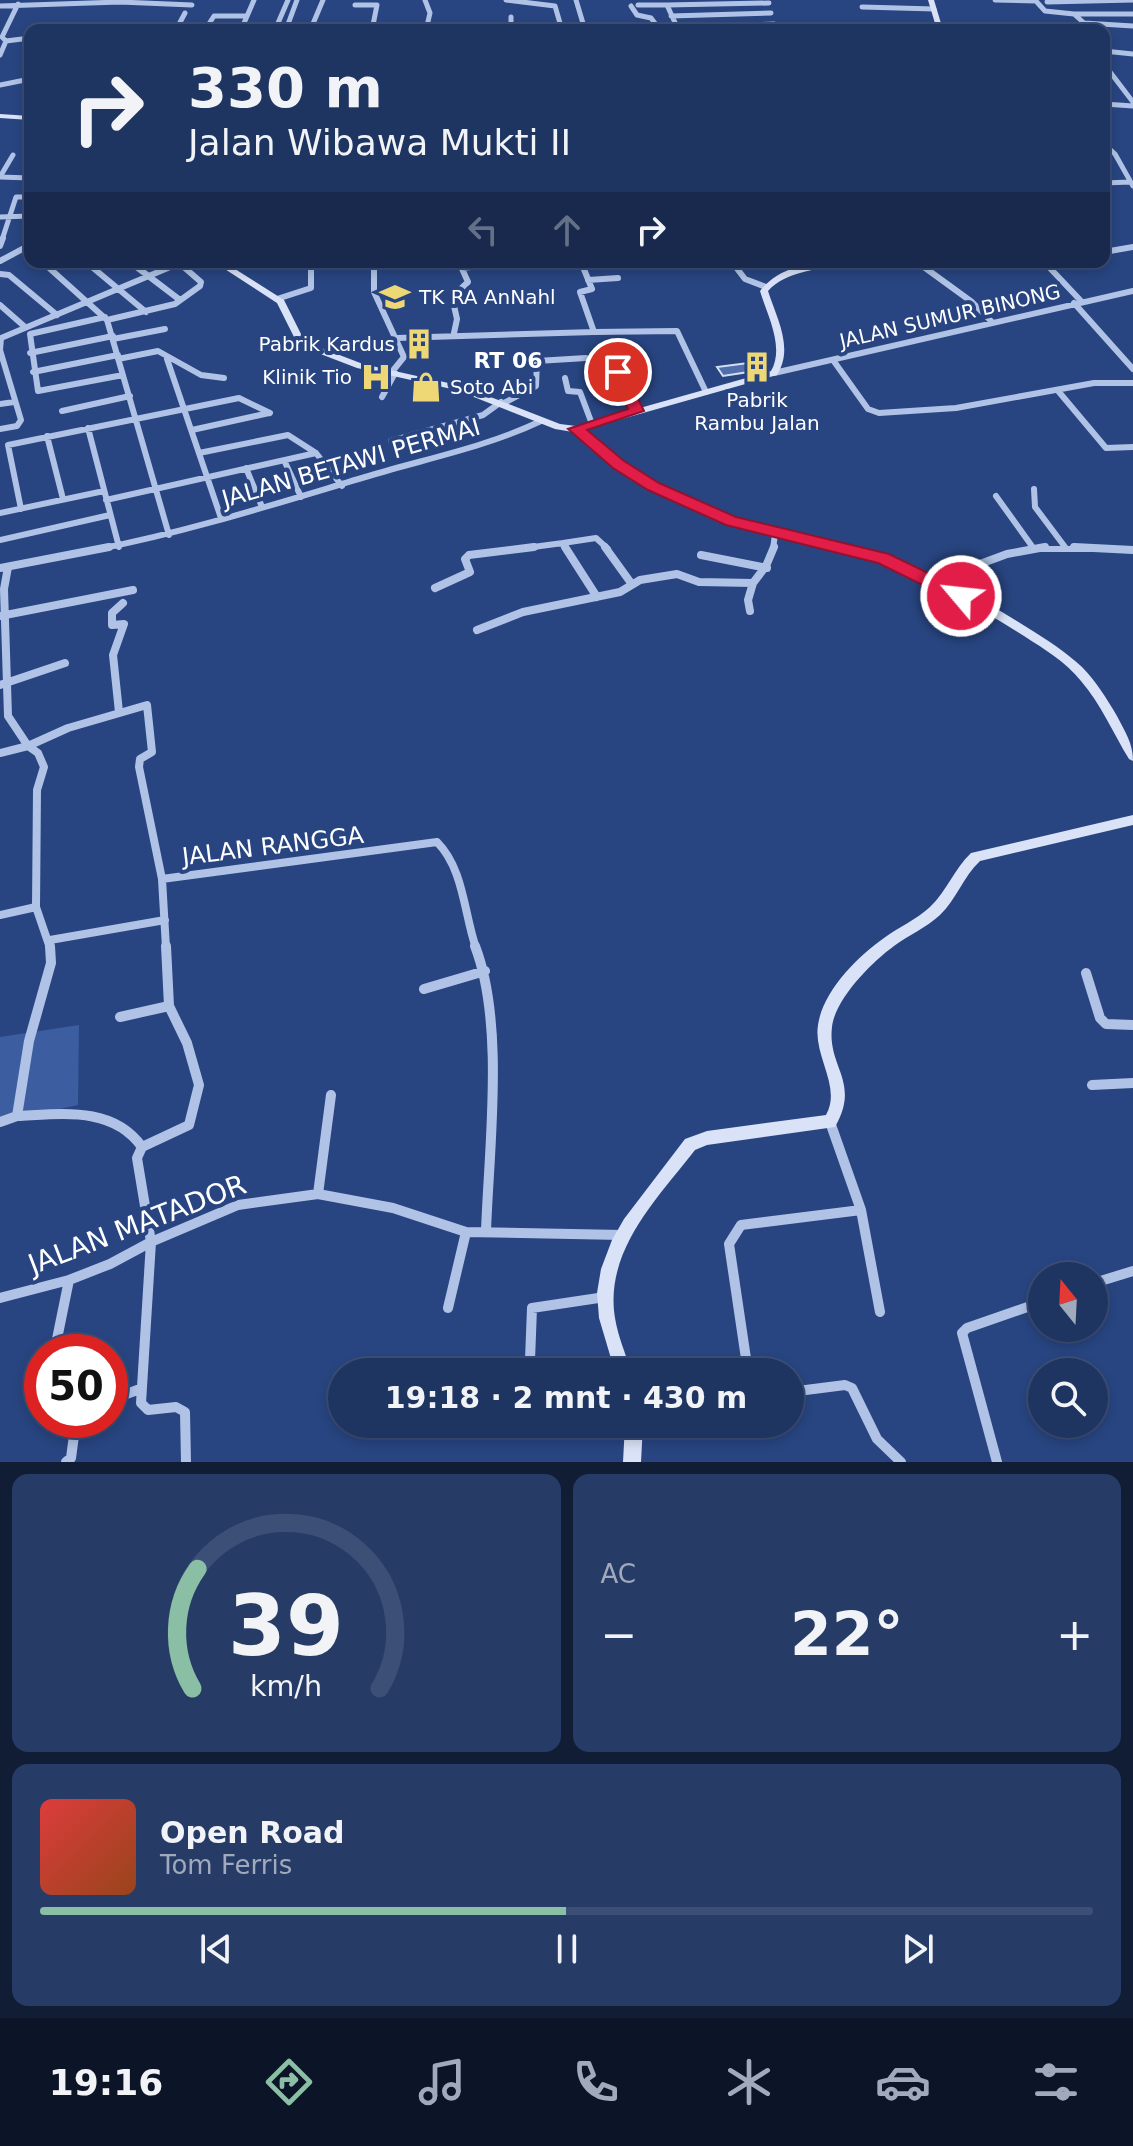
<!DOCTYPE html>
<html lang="id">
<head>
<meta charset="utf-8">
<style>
	:root { --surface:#1e3461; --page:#263c67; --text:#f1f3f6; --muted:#a1aabd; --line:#3c4f76; --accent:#8abfa5 }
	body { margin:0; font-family:"DejaVu Sans",sans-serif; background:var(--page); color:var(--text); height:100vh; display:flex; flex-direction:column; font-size:30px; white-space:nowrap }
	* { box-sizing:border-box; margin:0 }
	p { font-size:26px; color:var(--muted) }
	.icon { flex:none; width:44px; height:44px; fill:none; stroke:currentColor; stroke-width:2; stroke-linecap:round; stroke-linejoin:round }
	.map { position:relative; height:1462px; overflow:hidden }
	.side { display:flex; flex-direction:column; gap:12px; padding:12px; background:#101d35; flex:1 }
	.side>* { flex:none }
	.guide { position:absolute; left:24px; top:24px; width:1086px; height:244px; border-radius:16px; box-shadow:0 4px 12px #0003,0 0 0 2px var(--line); background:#1e3461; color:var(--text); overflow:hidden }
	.needle { width:52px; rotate:342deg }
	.tools { position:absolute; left:1028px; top:1262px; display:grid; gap:16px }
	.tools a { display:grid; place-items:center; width:80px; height:80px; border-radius:50%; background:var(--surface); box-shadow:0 4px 12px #0003,0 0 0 2px var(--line); font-size:40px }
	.speed { position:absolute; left:24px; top:1334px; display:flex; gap:16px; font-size:40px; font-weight:700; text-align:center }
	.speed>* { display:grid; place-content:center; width:104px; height:104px; border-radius:50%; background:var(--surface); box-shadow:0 4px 12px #0003,0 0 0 2px var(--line); line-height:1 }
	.speed .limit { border:12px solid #d22; background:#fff; color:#111 }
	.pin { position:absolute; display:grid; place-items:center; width:68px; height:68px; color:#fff; margin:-34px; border:4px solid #fff; border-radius:50%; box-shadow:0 2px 8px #0007 }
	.me { position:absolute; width:88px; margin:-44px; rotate:298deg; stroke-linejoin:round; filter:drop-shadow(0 0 6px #0008) }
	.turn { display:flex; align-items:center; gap:28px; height:168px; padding:0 32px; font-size:36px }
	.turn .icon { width:104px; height:104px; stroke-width:2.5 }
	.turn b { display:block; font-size:56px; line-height:68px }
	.lanes { display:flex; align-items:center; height:76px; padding:0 32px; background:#0003; justify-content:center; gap:40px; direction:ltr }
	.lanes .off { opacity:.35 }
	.big { font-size:60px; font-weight:700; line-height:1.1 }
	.side .tile { flex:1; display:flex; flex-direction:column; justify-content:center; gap:12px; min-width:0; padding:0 28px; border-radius:16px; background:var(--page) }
	.side .dial { align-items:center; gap:0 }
	.dial svg { height:208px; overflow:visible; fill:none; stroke:var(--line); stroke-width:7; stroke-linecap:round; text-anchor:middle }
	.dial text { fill:var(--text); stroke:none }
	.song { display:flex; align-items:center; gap:24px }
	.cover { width:96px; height:96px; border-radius:12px; background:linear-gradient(135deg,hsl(0 70% 55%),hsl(20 70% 35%)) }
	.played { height:8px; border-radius:4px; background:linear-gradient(90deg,var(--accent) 50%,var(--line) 50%) }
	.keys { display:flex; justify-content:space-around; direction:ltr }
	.heat { display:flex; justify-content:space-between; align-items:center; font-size:44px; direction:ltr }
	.side .tiles { flex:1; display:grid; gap:12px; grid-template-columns:1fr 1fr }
	.tile:last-child { grid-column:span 2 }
	.trip { position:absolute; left:328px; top:1358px; width:476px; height:80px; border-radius:40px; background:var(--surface); box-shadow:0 4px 12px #0003,0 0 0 2px var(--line); font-weight:700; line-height:80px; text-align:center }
	.tab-bar { display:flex; height:128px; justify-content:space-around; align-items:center; background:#0c1527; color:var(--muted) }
	.tab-bar .icon { width:56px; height:56px }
	.tab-bar .selected { color:var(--accent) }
	.tab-bar b { font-size:36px; color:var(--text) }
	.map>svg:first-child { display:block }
	.green { fill:#3c5d9f }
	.building { fill:#506faa; stroke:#d3dff5; stroke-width:2 }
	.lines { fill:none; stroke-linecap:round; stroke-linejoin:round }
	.street-far3 { stroke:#b0c3e6; stroke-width:5 }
	.street-far2 { stroke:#b0c3e6; stroke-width:6 }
	.street-far1 { stroke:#b0c3e6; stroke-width:8 }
	.street { stroke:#b0c3e6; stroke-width:10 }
	.secondary { fill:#d9e2f6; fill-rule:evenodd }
	.route { fill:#e11d48; stroke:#92132f; stroke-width:2 }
	.labels { text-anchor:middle; stroke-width:8; stroke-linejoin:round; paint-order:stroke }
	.far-poi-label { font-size:20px; fill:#fff; stroke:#284581; text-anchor:start }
	.far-street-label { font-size:20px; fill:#fff; stroke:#284581 }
	.far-neighbourhood-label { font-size:22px; font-weight:bold; fill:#fff; stroke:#284581 }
	.street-label { font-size:24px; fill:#fff; stroke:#284581 }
	.near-street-label { font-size:28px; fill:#fff; stroke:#284581 }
</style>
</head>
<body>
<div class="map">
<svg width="1133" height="1462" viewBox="0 0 1133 1462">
	<rect width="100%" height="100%" fill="#284581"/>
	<!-- green -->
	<path class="green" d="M 79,1025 L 78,1105 L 0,1122 L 0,1037 Z"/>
	<!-- building -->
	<path class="building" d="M 764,361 L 768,369 L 723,376 L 717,367 Z"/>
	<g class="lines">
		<!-- street-far3 -->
		<path class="street-far3" d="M 297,0 L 287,27 L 312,26 L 323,0
			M 425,0 L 430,13 L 426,30
			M 506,0 L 555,6 L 562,30
			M 576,0 L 585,30
			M 995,0 L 1036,1 L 1045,11 L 1074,14 L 1084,23 L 1133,26
			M 1047,2 L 1133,0
			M 355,5 L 377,5 L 372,30
			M 638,5 L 667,5
			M 0,6 L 120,2 L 192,5
			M 631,6 L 637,15 L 651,18 L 660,30
			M 862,7 L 934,9
			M 1074,14 L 1133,14
			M 671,16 L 771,13
			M 511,17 L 511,30
			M 677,27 L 667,5 L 769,3
			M 677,29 L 774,24
			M 176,30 L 185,13
			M 205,30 L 214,16 L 247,16
			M 241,30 L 254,0
			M 275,30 L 288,0
			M 747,30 L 766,30
			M 940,30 L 975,28
			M 6,41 L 30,38
			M 1104,51 L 1133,54
			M 0,55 L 6,41 L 2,37 L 18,4
			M 1104,64 L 1133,102
			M 0,85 L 30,79
			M 1104,104 L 1133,106
			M 1104,144 L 1115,154 L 1133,186
			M 13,155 L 0,177 L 30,178
			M 1104,183 L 1130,182
			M 0,217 L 30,216
			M 1104,227 L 1104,231
			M 2,240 L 16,197 L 30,197"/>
		<!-- street-far2 -->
		<path class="street-far2" d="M 0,246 L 3,238
			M 1104,252 L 1133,247
			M 0,261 L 30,245
			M 86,262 L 146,312
			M 130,262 L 180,300
			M 374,262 L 374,292 L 404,357 L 391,373
			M 581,262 L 592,289 L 580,292 L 594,332 L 677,331 L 706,392
			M 732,262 L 745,279 L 766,287
			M 917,262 L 972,302 L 991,321
			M 47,266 L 107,320 L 169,535
			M 1048,266 L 1081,301
			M 462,268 L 514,262
			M 0,274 L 9,275 L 57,315
			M 588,280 L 618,278
			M 277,299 L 311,288 L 311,262
			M 1074,303 L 1133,369
			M 0,305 L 25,327
			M 105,317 L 30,334 L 38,391 L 123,375
			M 107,320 L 175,304 L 200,286 L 201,282 L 178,262
			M 454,333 L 457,319 L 452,297 L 468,282 L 459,262
			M 397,338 L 594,332
			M 113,339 L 165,329
			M 0,350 L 1,338 L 182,262
			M 0,350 L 21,420 L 17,426 L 0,429
			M 30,353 L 113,336
			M 118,359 L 158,351 L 201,375 L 224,378
			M 167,359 L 221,518
			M 833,360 L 868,409 L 879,413 L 956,408 L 1094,383 L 1133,383
			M 33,372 L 118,355
			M 618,372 L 636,411
			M 774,373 L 1133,291
			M 565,378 L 568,391 L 580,392 L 592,424
			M 1059,392 L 1106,448 L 1133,447
			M 382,397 L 395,373
			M 504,403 L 536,386 L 537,361 L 586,358
			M 0,404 L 14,402
			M 62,411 L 130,396
			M 88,428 L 119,547
			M 192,430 L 269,413
			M 47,436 L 63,499
			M 391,441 L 483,415 L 501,402
			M 316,453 L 342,486
			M 284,460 L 301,497
			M 246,468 L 262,507
			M 1034,489 L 1035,507 L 1065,547
			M 996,496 L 1034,549
			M 106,500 L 316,453 L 288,435 L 199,453
			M 21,509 L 8,445 L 239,398 L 270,413
			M 0,513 L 104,491
			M 0,540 L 110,515
			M 99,549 C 191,531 281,502 372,475 C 429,458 486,447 541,421
			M 518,549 L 563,543
			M 567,549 L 563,543 L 596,538 L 608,549
			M 773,549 L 775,534
			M 1031,549 L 1093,549"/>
		<!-- street-far1 -->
		<path class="street-far1" d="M 565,547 L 597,597
			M 605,547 L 631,583
			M 1074,547 L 1133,550
			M 701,555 L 767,568
			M 8,567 L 4,589 L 8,716 L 28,746 L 68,728 L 147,705 L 152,752 L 140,759 L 139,767 L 162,879 L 437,842 C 464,869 464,914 476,948
			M 0,568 L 109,547
			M 934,581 L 1007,554 L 1045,547
			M 435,588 L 470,572 L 465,559 L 469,555 L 534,547
			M 750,611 L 748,600 L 753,583
			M 0,616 L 133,590
			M 477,630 L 523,612 L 620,592 L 640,580 L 677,574 L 699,582 L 753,583 L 766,566 L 774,547
			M 0,685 L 65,663
			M 119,712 L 113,655 L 124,624 L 112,625 L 112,613 L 123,603
			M 0,753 L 28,746 L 38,753 L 44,767 L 37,790 L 36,907 L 50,948
			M 162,879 L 166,948
			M 0,915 L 36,907
			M 50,940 L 165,920"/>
		<!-- street -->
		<path class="street" d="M 50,946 L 51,963 L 29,1041 L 17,1116 C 62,1114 113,1106 142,1147
			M 166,946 L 169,1006 L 187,1043 L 199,1085 L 189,1125 L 142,1147 L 137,1158 L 151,1242 L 141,1403 L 148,1410 L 176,1407 L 185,1412 L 186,1462
			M 475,946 C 505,1024 489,1146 486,1231
			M 1086,973 L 1100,1018 L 1106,1024 L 1133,1025
			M 424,989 L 485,971
			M 120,1017 L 169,1006
			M 1092,1085 L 1133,1083
			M 0,1122 L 17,1116
			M 830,1122 L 861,1210 L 880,1312
			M 318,1194 L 331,1095
			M 1094,1283 L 1133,1271
			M 0,1298 L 69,1280 L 110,1264 L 151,1242 L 238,1205 L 318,1194 L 393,1208 L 466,1232 L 622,1235
			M 448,1308 L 466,1232
			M 57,1339 L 69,1280
			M 530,1360 L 532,1308 L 605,1297
			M 748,1372 L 729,1244 L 741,1225 L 861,1210
			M 790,1392 L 845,1385 L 852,1388 L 877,1439 L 901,1462
			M 110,1400 L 140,1389
			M 66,1462 L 71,1458 L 76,1420
			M 997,1462 L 962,1333 L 967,1328 L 1042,1302"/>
		<!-- secondary -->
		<path class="secondary" d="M 928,0 L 934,0 L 943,30 L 937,30 Z
			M 0,114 L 30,116 L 30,120 L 0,118 Z
			M 214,262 L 224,262 L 284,300 L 301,334 L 316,346 L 363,364 L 462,386 L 560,424 L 576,426 L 771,371 C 785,347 767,315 760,291 C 778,268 808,262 836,262 C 814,273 787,270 768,291 C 777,319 794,348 777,375 L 583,430 C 624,463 668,494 717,513 C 772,534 832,538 887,556 C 937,573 984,600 1028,628 C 1046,639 1066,652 1082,667 C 1096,681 1107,699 1117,716 C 1125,732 1133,743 1133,761 L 1129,759 C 1113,733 1101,704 1081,681 C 1066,662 1044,649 1024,636 C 977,606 929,579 877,561 L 750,531 L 707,517 L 646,485 L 608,460 L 573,432 L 555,429 L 456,390 L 357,368 L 310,350 L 294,337 L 277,303 Z
			M 1133,815 L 1133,825 L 980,861 C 963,877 956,900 940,915 C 926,928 909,935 894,946 C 872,962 835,999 832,1027 C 827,1067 861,1082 835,1127 L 707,1145 L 695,1150 C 657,1199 604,1251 615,1318 C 618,1337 626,1354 631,1372 L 615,1372 L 599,1318 L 597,1293 L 601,1269 L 612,1240 L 624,1219 L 685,1139 L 707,1131 L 826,1115 C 842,1087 813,1056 818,1025 C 823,991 857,957 884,938 C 899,927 916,920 930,907 C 947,891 954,869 971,853 Z
			M 625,1424 L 643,1424 L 641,1462 L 623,1462 Z"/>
	</g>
	<!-- route -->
	<path class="route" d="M 618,367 L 625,372 L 644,411 L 587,430 L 624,461 L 659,483 L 736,517 L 889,554 L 967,592 L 967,601 L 955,601 L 878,563 L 726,525 L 648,490 L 613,468 L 568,429 L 628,409 L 611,372 Z"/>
	<!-- icons -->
	<defs>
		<g id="school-bare" transform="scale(2.4)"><path d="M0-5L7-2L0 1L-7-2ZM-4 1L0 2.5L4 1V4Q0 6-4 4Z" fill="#eed876" stroke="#284581" stroke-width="2.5" paint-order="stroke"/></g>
		<g id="building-bare" transform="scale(2.4)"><path d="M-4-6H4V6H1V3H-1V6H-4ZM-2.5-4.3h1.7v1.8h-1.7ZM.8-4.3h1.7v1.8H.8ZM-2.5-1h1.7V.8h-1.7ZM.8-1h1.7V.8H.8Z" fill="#eed876" stroke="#284581" stroke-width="2.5" paint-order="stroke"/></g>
		<g id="hospital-bare" transform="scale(2.4)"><path d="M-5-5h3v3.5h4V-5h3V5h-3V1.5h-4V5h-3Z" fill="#eed876" stroke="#284581" stroke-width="2.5" paint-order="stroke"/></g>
		<g id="shop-bare" transform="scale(2.4)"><path d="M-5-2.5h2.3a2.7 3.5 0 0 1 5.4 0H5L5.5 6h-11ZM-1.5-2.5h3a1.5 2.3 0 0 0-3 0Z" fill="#eed876" stroke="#284581" stroke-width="2.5" paint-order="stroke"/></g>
	</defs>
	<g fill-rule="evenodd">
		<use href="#school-bare" x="395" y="297"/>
		<use href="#building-bare" x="419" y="344"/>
		<use href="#building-bare" x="757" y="367"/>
		<use href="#hospital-bare" x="376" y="377"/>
		<use href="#shop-bare" x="426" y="387"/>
	</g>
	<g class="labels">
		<!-- far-poi labels -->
		<g class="far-poi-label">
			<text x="419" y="304">TK RA AnNahl</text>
			<text x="395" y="351" text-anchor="end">Pabrik Kardus</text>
			<text x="352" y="384" text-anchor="end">Klinik Tio</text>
			<text x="450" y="394">Soto Abi</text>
			<text x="757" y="407" text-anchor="middle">Pabrik<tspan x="757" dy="23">Rambu Jalan</tspan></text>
		</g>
		<!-- far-street labels -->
		<g class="far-street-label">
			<text transform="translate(950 316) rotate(-13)" y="7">JALAN SUMUR BINONG</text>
		</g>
		<!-- far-neighbourhood labels -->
		<g class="far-neighbourhood-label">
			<text x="508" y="368">RT 06</text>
		</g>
		<!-- street labels -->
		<g class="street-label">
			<text transform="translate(351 463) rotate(-16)" y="8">JALAN BETAWI PERMAI</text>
			<text transform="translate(273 846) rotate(-7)" y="8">JALAN RANGGA</text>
		</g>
		<!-- near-street labels -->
		<g class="near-street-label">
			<text transform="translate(137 1224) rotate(-21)" y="10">JALAN MATADOR</text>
		</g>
	</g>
</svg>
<div class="tools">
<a><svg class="needle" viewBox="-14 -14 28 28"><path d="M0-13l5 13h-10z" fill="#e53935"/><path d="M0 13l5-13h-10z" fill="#a1aabd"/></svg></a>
<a><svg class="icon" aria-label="search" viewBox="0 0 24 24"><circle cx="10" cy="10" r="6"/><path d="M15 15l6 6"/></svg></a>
</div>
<div class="speed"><div class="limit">50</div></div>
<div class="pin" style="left:618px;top:372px;background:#d93025"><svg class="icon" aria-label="arrive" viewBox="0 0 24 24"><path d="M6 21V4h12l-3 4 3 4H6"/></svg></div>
<svg class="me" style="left:961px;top:596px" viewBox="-20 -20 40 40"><circle r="17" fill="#e11d48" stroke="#fff" stroke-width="3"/><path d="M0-11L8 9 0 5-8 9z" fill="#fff"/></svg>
<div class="trip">19:18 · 2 mnt · 430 m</div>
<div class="guide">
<div class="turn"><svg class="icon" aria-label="right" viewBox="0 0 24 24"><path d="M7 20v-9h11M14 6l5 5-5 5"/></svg><div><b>330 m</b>Jalan Wibawa Mukti II</div></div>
<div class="lanes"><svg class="icon off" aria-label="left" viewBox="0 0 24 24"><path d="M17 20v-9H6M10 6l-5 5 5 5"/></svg><svg class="icon off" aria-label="ahead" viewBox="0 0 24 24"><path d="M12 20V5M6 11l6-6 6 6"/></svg><svg class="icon" aria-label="right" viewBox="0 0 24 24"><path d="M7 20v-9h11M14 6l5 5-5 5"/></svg></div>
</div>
</div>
<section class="side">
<div class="tiles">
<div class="tile dial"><svg viewBox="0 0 100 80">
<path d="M14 69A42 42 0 1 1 86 69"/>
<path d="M14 69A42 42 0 0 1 16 23" stroke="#8abfa5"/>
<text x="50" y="56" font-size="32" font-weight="700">39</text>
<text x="50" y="72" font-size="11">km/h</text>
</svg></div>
<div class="tile"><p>AC</p>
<div class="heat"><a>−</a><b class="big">22°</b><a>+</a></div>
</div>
<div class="tile">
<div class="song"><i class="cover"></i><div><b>Open Road</b><p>Tom Ferris</p></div></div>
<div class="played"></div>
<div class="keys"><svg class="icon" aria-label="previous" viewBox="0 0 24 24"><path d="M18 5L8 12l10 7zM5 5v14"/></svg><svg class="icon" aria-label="pause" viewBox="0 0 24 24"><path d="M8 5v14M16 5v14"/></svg><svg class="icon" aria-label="next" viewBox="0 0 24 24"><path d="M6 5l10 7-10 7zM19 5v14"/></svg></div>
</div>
</div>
</section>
<nav class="tab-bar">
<b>19:16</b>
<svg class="icon selected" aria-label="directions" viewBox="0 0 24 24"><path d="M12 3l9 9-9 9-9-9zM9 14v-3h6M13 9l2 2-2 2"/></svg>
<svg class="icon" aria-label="music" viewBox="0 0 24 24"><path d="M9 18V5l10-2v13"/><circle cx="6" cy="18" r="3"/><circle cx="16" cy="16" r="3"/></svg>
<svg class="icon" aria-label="phone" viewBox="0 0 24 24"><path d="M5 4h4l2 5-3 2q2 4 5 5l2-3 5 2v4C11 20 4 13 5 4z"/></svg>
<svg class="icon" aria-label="climate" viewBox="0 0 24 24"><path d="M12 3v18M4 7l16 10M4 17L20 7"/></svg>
<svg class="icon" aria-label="car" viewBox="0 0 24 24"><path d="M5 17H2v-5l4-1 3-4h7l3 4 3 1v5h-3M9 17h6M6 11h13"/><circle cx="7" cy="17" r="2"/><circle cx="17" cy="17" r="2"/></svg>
<svg class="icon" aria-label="filters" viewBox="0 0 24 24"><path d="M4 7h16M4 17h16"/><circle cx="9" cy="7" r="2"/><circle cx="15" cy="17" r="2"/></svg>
</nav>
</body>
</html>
